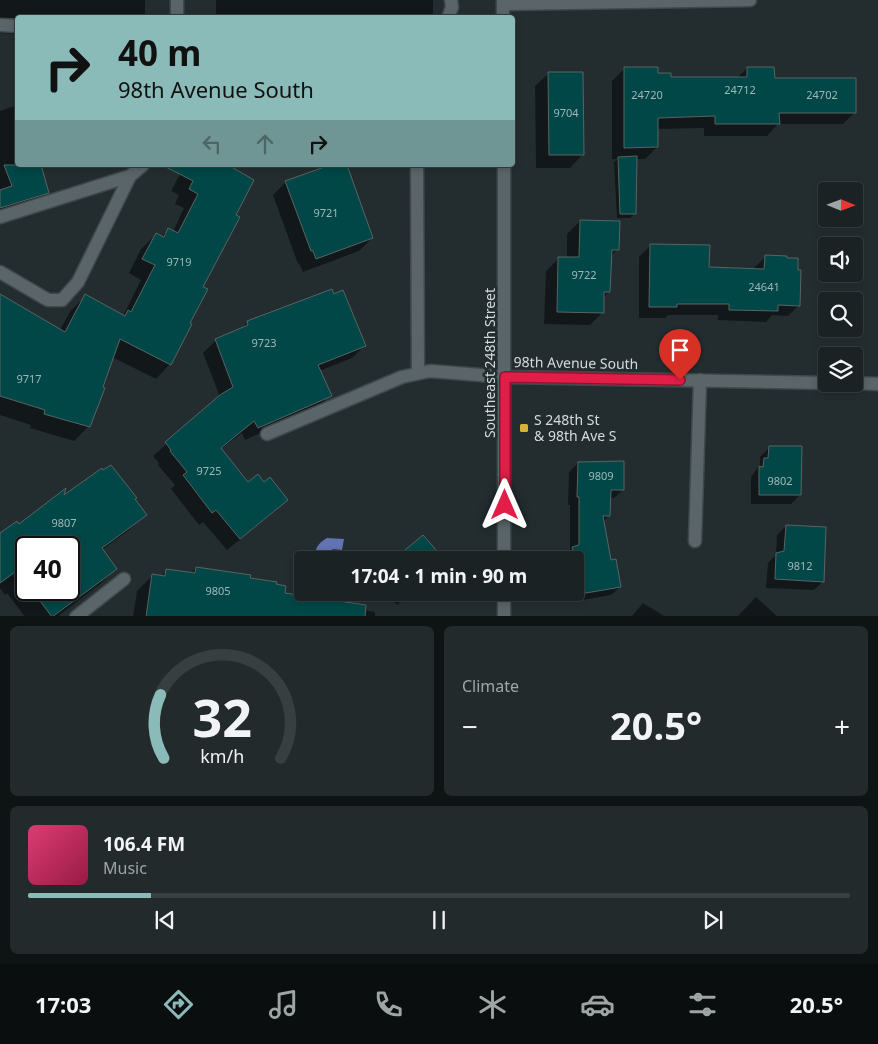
<!DOCTYPE html>
<html lang="en">
<head>
<meta charset="utf-8">
<style>
	:root { --surface:#1a2224; --page:#232a2c; --text:#f1f3f6; --muted:#9fa4a6; --line:#383f41; --accent:#8bbbb9 }
	body { margin:0; font-family:"Noto Sans",sans-serif; background:var(--page); color:var(--text); height:100vh; display:flex; flex-direction:column; font-size:19px; white-space:nowrap }
	* { box-sizing:border-box; margin:0 }
	p { font-size:16px; color:var(--muted) }
	.icon { flex:none; width:28px; height:28px; fill:none; stroke:currentColor; stroke-width:2; stroke-linecap:round; stroke-linejoin:round }
	.map { position:relative; height:616px; overflow:hidden }
	.panel { display:flex; flex-direction:column; gap:10px; padding:10px; background:#0e1314; flex:1 }
	.panel>* { flex:none }
	.guide { position:absolute; left:15px; top:15px; width:500px; height:152px; border-radius:5px; box-shadow:0 2px 8px #0003,0 0 0 1px var(--line); background:#8bbbb9; color:#111; overflow:hidden }
	.needle { width:32px; rotate:91deg }
	.buttons { position:absolute; left:818px; top:182px; display:grid; gap:10px }
	.buttons a { display:grid; place-items:center; width:45px; height:45px; border-radius:5px; background:var(--surface); box-shadow:0 2px 8px #0003,0 0 0 1px var(--line); font-size:25px }
	.speed { position:absolute; left:15px; top:536px; display:flex; gap:10px; font-size:25px; font-weight:700; text-align:center }
	.speed>* { display:grid; place-content:center; width:65px; height:65px; border-radius:50%; background:var(--surface); box-shadow:0 2px 8px #0003,0 0 0 1px var(--line); line-height:1 }
	.speed .limit { border:2px solid #111; border-radius:8px; background:#fff; color:#111 }
	.pin { position:absolute; display:grid; place-items:center; width:42px; height:42px; color:#fff; margin:-51px -21px; border-radius:50% 50% 50% 0; rotate:-45deg; box-shadow:0 0 5px #0007 }
	.pin .icon { rotate:45deg }
	.me { position:absolute; width:55px; margin:-28px; rotate:0deg; stroke-linejoin:round; filter:drop-shadow(0 0 4px #0008) }
	.turn { display:flex; align-items:center; gap:18px; height:105px; padding:0 20px; font-size:22px }
	.turn .icon { width:65px; height:65px; stroke-width:2.5 }
	.turn b { display:block; font-size:35px; line-height:42px }
	.lanes { display:flex; align-items:center; height:48px; padding:0 20px; background:#0003; justify-content:center; gap:25px; direction:ltr }
	.lanes .off { opacity:.35 }
	.big { font-size:38px; font-weight:700; line-height:1.1 }
	.panel .tile { flex:1; display:flex; flex-direction:column; justify-content:center; gap:8px; min-width:0; padding:0 18px; border-radius:8px; background:var(--page) }
	.panel .dial { align-items:center; gap:0 }
	.dial svg { height:130px; overflow:visible; fill:none; stroke:var(--line); stroke-width:7; stroke-linecap:round; text-anchor:middle }
	.dial text { fill:var(--text); stroke:none }
	.song { display:flex; align-items:center; gap:15px }
	.cover { width:60px; height:60px; border-radius:8px; background:linear-gradient(135deg,hsl(340 70% 55%),hsl(340 70% 35%)) }
	.played { height:5px; border-radius:2px; background:linear-gradient(90deg,var(--accent) 15%,var(--line) 15%) }
	.keys { display:flex; justify-content:space-around; direction:ltr }
	.heat { display:flex; justify-content:space-between; align-items:center; font-size:28px; direction:ltr }
	.panel .tiles { flex:1; display:grid; gap:10px; grid-template-columns:1fr 1fr }
	.tile:last-child { grid-column:span 2 }
	.trip { position:absolute; left:294px; top:551px; width:290px; height:50px; border-radius:5px; background:var(--surface); box-shadow:0 2px 8px #0003,0 0 0 1px var(--line); font-weight:700; line-height:50px; text-align:center }
	.tab-bar { display:flex; height:80px; justify-content:space-around; align-items:center; background:#0a0e0e; color:var(--muted) }
	.tab-bar .icon { width:35px; height:35px }
	.tab-bar .on { color:var(--accent) }
	.tab-bar b { font-size:22px; color:var(--text) }
	.map>svg:first-child { display:block }
	.water { fill:#6274b4 }
	.shadow { fill:#0007; fill-rule:evenodd }
	.building { fill:#014747; stroke:#586463 }
	.lines { fill:none; stroke-linecap:round; stroke-linejoin:round }
	.lane-casing { stroke:#40484b; stroke-width:15 }
	.street-casing { stroke:#40484b; stroke-width:15 }
	.secondary-casing { stroke:#40484b; stroke-width:15 }
	.lane { stroke:#5a6569; stroke-width:12 }
	.street { stroke:#5a6569; stroke-width:12 }
	.secondary { stroke:#5a6569; stroke-width:12 }
	.route-casing { stroke:#92132f; stroke-width:12 }
	.route { stroke:#e11d48; stroke-width:9 }
	.poi-dot { fill:#d6b534; stroke:#232d30; stroke-width:2 }
	.labels { text-anchor:middle; stroke-width:5; stroke-linejoin:round; paint-order:stroke }
	.number-label { font-size:11px; fill:#a0b6b8 }
	.street-label { font-size:14px; fill:#d5dbdd; stroke:#232d30 }
	.poi-label { font-size:14px; fill:#d5dbdd; stroke:#232d30; text-anchor:start }
</style>
</head>
<body>
<div class="map">
<svg width="878" height="617" viewBox="0 0 878 617">
	<rect width="100%" height="100%" fill="#232d30"/>
	<!-- water -->
	<path class="water" d="M 327,538 L 344,539 L 342,550 L 333,549 L 330,552 L 333,556 L 348,558 L 347,560 L 315,560 C 314,549 318,543 327,538 Z"/>
	<!-- shadow -->
	<path class="shadow" d="M 0,0 L 145,0 L 145,18 L 18,18 L 18,34 L 0,33 Z
		M 216,0 L 433,0 L 433,18 L 216,18 Z
		M 747,68 L 855,112 L 843,124 L 778,124 L 767,136 L 704,136 L 704,128 L 657,129 L 657,147 L 645,159 L 636,159 L 635,213 L 630,218 L 617,218 L 614,162 L 618,159 L 612,159 L 612,81 L 624,69 L 657,75 L 670,79 L 737,78 Z
		M 549,73 L 583,154 L 570,168 L 536,168 L 535,86 Z
		M 14,106 L 15,108 L 18,107 L 18,165 L 39,165 L 47,193 L 32,208 L 0,218 L 0,111 Z
		M 185,165 L 226,165 L 234,215 L 170,364 L 156,379 L 112,357 L 89,426 L 74,441 L 30,428 L 31,425 L 0,415 L 0,295 L 60,330 L 71,310 L 86,296 L 123,316 L 141,280 L 129,273 L 141,249 L 156,235 L 161,237 L 168,229 L 173,232 L 184,208 L 175,204 L 179,195 L 171,191 Z
		M 333,165 L 345,165 L 372,238 L 359,251 L 303,272 L 299,263 L 298,264 L 273,195 L 286,182 Z
		M 580,221 L 618,249 L 610,257 L 609,292 L 603,298 L 603,312 L 590,325 L 544,324 L 546,271 L 559,258 L 567,258 L 567,234 Z
		M 650,246 L 708,269 L 754,270 L 754,268 L 765,257 L 786,259 L 799,305 L 788,316 L 772,315 L 766,322 L 718,320 L 718,315 L 668,315 L 665,318 L 639,318 L 639,257 Z
		M 248,322 L 365,345 L 352,358 L 319,371 L 330,395 L 317,408 L 245,440 L 242,433 L 221,449 L 248,484 L 286,500 L 274,512 L 227,550 L 203,522 L 199,525 L 171,489 L 175,485 L 158,465 L 159,463 L 153,456 L 220,397 L 203,353 L 216,340 L 239,331 Z
		M 769,448 L 800,495 L 791,504 L 751,504 L 751,477 L 760,464 L 760,457 Z
		M 578,463 L 623,490 L 614,498 L 609,498 L 609,515 L 603,522 L 610,561 L 620,587 L 611,595 L 571,602 L 570,592 L 575,592 L 575,560 L 564,560 L 563,557 L 570,550 L 570,505 L 568,505 L 569,472 Z
		M 61,498 L 134,499 L 145,515 L 129,530 L 102,550 L 116,569 L 100,584 L 57,617 L 25,617 L 7,593 L 5,595 L 0,588 L 0,535 L 19,525 ZM 26,548 L 69,548 L 69,590 L 26,590 Z
		M 786,526 L 823,581 L 814,590 L 766,588 L 768,563 L 776,555 L 777,535 Z
		M 196,568 L 275,585 L 284,594 L 339,606 L 375,612 L 375,617 L 133,617 L 137,591 L 153,575 L 161,576 L 167,571 L 190,574 Z
		M 386,592 L 411,592 L 397,605 Z
		M 756,597 L 778,617 L 737,617 Z
		M 643,603 L 664,616 L 664,617 L 631,617 Z"/>
	<!-- building -->
	<path class="building" d="M 624,67 L 658,67 L 658,73 L 671,73 L 671,77 L 747,77 L 747,67 L 774,67 L 775,78 L 856,78 L 856,113 L 779,113 L 780,124 L 715,124 L 715,116 L 658,118 L 658,147 L 624,148 Z
		M 548,72 L 583,72 L 584,155 L 549,155 Z
		M 637,156 L 636,214 L 620,214 L 618,157 Z
		M 4,165 L 41,165 L 49,193 L 0,208 L 0,190 L 12,186 Z
		M 162,165 L 228,165 L 254,180 L 236,215 L 240,217 L 203,287 L 208,289 L 190,323 L 192,324 L 171,365 L 120,339 L 103,387 L 105,388 L 90,427 L 44,414 L 45,410 L 0,396 L 0,294 L 65,332 L 85,294 L 125,316 L 128,310 L 131,312 L 155,265 L 142,259 L 156,233 L 164,237 L 168,228 L 178,233 L 198,194 L 189,189 L 193,181 Z
		M 330,165 L 347,165 L 373,238 L 316,259 L 313,251 L 311,251 L 285,181 Z
		M 580,220 L 620,221 L 619,250 L 612,250 L 610,292 L 604,292 L 604,313 L 557,312 L 558,257 L 579,257 Z
		M 650,244 L 710,245 L 709,267 L 764,269 L 765,255 L 787,256 L 787,258 L 798,258 L 798,270 L 801,270 L 800,306 L 778,305 L 778,311 L 729,310 L 729,304 L 677,304 L 677,307 L 649,307 Z
		M 332,289 L 334,294 L 343,290 L 366,346 L 318,365 L 332,396 L 258,428 L 254,421 L 221,448 L 248,482 L 258,474 L 264,482 L 270,477 L 288,500 L 240,539 L 216,510 L 212,513 L 183,475 L 187,472 L 170,451 L 171,450 L 165,442 L 220,395 L 233,387 L 215,339 L 248,325 L 247,321 Z
		M 769,446 L 802,446 L 801,495 L 759,495 L 759,466 L 763,467 L 764,458 L 768,458 Z
		M 624,461 L 624,490 L 611,490 L 610,516 L 603,516 L 611,560 L 616,559 L 621,587 L 580,594 L 572,547 L 579,545 L 579,497 L 577,497 L 578,462 Z
		M 111,465 L 137,498 L 135,499 L 147,515 L 102,548 L 117,569 L 52,617 L 40,601 L 55,590 L 69,590 L 69,548 L 26,548 L 26,564 L 0,583 L 0,533 L 17,521 L 19,524 L 66,488 L 64,495 L 102,468 L 103,470 Z
		M 786,525 L 826,527 L 824,582 L 775,579 L 776,553 L 784,551 Z
		M 423,535 L 445,560 L 393,560 Z
		M 196,567 L 251,575 L 250,578 L 277,582 L 276,584 L 286,586 L 285,593 L 366,605 L 365,617 L 146,617 L 152,574 L 165,576 L 166,569 L 195,573 Z"/>
	<g class="lines">
		<!-- lane casing -->
		<g class="lane-casing">
			<path id="lane" d="M 177,18 L 177,0
				M 448,18 L 452,7 L 451,0
				M 0,25 L 18,26
				M 417,165 L 418,373
				M 0,217 L 130,176 L 143,165
				M 0,272 L 48,300 L 62,300 L 78,282 L 130,176
				M 267,434 L 402,377 L 430,371 L 505,377
				M 76,617 L 124,579"/>
		</g>
		<!-- street casing -->
		<g class="street-casing">
			<path id="street" d="M 503,4 L 750,0
				M 505,377 L 826,383
				M 854,383 L 878,384
				M 695,541 L 700,380"/>
		</g>
		<!-- secondary casing -->
		<g class="secondary-casing">
			<path id="secondary" d="M 503,0 L 503,18
				M 504,165 L 504,560
				M 504,617 L 504,592"/>
		</g>
		<!-- lane -->
		<use href="#lane" class="lane"/>
		<!-- street -->
		<use href="#street" class="street"/>
		<!-- secondary -->
		<use href="#secondary" class="secondary"/>
	</g>
	<g class="lines">
		<!-- route casing -->
		<g class="route-casing">
			<path id="route" d="M 505,505 L 505,377 L 680,380"/>
		</g>
		<!-- route -->
		<use href="#route" class="route"/>
	</g>
	<!-- markers -->
	<rect class="poi-dot" x="519" y="423" width="10" height="10" rx="2.5"/>
	<g class="labels">
		<!-- number labels -->
		<g class="number-label">
			<text x="740" y="94">24712</text>
			<text x="647" y="99">24720</text>
			<text x="822" y="99">24702</text>
			<text x="566" y="117">9704</text>
			<text x="326" y="217">9721</text>
			<text x="179" y="266">9719</text>
			<text x="584" y="279">9722</text>
			<text x="764" y="291">24641</text>
			<text x="264" y="347">9723</text>
			<text x="29" y="383">9717</text>
			<text x="209" y="475">9725</text>
			<text x="601" y="480">9809</text>
			<text x="780" y="485">9802</text>
			<text x="64" y="527">9807</text>
			<text x="800" y="570">9812</text>
			<text x="218" y="595">9805</text>
		</g>
		<!-- street labels -->
		<g class="street-label">
			<text transform="translate(490 363) rotate(-90)" y="5">Southeast 248th Street</text>
			<text transform="translate(576 363) rotate(1)" y="5">98th Avenue South</text>
		</g>
		<!-- poi labels -->
		<g class="poi-label">
			<text x="534" y="425">S 248th St<tspan x="534" dy="16">&amp; 98th Ave S</tspan></text>
		</g>
	</g>
</svg>
<div class="buttons">
<a><svg class="needle" viewBox="-14 -14 28 28"><path d="M0-13l5 13h-10z" fill="#e53935"/><path d="M0 13l5-13h-10z" fill="#9fa4a6"/></svg></a>
<a><svg class="icon" aria-label="sound" viewBox="0 0 24 24"><path d="M4 9h4l5-4v14l-5-4H4zM17 9q2 3 0 6"/></svg></a>
<a><svg class="icon" aria-label="search" viewBox="0 0 24 24"><circle cx="10" cy="10" r="6"/><path d="M15 15l6 6"/></svg></a>
<a><svg class="icon" aria-label="layers" viewBox="0 0 24 24"><path d="M12 4l9 5-9 5-9-5zM3 14l9 5 9-5"/></svg></a>
</div>
<div class="speed"><div class="limit">40</div></div>
<div class="pin" style="left:680px;top:380px;background:#d93025"><svg class="icon" aria-label="arrive" viewBox="0 0 24 24"><path d="M6 21V4h12l-3 4 3 4H6"/></svg></div>
<svg class="me" style="left:505px;top:505px" viewBox="-20 -20 40 40"><path d="M0-17L14 15 0 8-14 15z" fill="#e11d48" stroke="#fff" stroke-width="4"/></svg>
<div class="trip">17:04 · 1 min · 90 m</div>
<div class="guide">
<div class="turn"><svg class="icon" aria-label="right" viewBox="0 0 24 24"><path d="M7 20v-9h11M14 6l5 5-5 5"/></svg><div><b>40 m</b>98th Avenue South</div></div>
<div class="lanes"><svg class="icon off" aria-label="left" viewBox="0 0 24 24"><path d="M17 20v-9H6M10 6l-5 5 5 5"/></svg><svg class="icon off" aria-label="ahead" viewBox="0 0 24 24"><path d="M12 20V5M6 11l6-6 6 6"/></svg><svg class="icon" aria-label="right" viewBox="0 0 24 24"><path d="M7 20v-9h11M14 6l5 5-5 5"/></svg></div>
</div>
</div>
<section class="panel">
<div class="tiles">
<div class="tile dial"><svg viewBox="0 0 100 80">
<path d="M14 69A42 42 0 1 1 86 69"/>
<path d="M14 69A42 42 0 0 1 12 30" stroke="#8bbbb9"/>
<text x="50" y="56" font-size="32" font-weight="700">32</text>
<text x="50" y="72" font-size="11">km/h</text>
</svg></div>
<div class="tile"><p>Climate</p>
<div class="heat"><a>−</a><b class="big">20.5°</b><a>+</a></div>
</div>
<div class="tile">
<div class="song"><i class="cover"></i><div><b>106.4 FM</b><p>Music</p></div></div>
<div class="played"></div>
<div class="keys"><svg class="icon" aria-label="previous" viewBox="0 0 24 24"><path d="M18 5L8 12l10 7zM5 5v14"/></svg><svg class="icon" aria-label="pause" viewBox="0 0 24 24"><path d="M8 5v14M16 5v14"/></svg><svg class="icon" aria-label="next" viewBox="0 0 24 24"><path d="M6 5l10 7-10 7zM19 5v14"/></svg></div>
</div>
</div>
</section>
<nav class="tab-bar">
<b>17:03</b>
<svg class="icon on" aria-label="directions" viewBox="0 0 24 24"><path d="M12 3l9 9-9 9-9-9zM9 14v-3h6M13 9l2 2-2 2"/></svg>
<svg class="icon" aria-label="music" viewBox="0 0 24 24"><path d="M9 18V5l10-2v13"/><circle cx="6" cy="18" r="3"/><circle cx="16" cy="16" r="3"/></svg>
<svg class="icon" aria-label="phone" viewBox="0 0 24 24"><path d="M5 4h4l2 5-3 2q2 4 5 5l2-3 5 2v4C11 20 4 13 5 4z"/></svg>
<svg class="icon" aria-label="climate" viewBox="0 0 24 24"><path d="M12 3v18M4 7l16 10M4 17L20 7"/></svg>
<svg class="icon" aria-label="car" viewBox="0 0 24 24"><path d="M5 17H2v-5l4-1 3-4h7l3 4 3 1v5h-3M9 17h6M6 11h13"/><circle cx="7" cy="17" r="2"/><circle cx="17" cy="17" r="2"/></svg>
<svg class="icon" aria-label="filters" viewBox="0 0 24 24"><path d="M4 7h16M4 17h16"/><circle cx="9" cy="7" r="2"/><circle cx="15" cy="17" r="2"/></svg>
<b>20.5°</b>
</nav>
</body>
</html>
